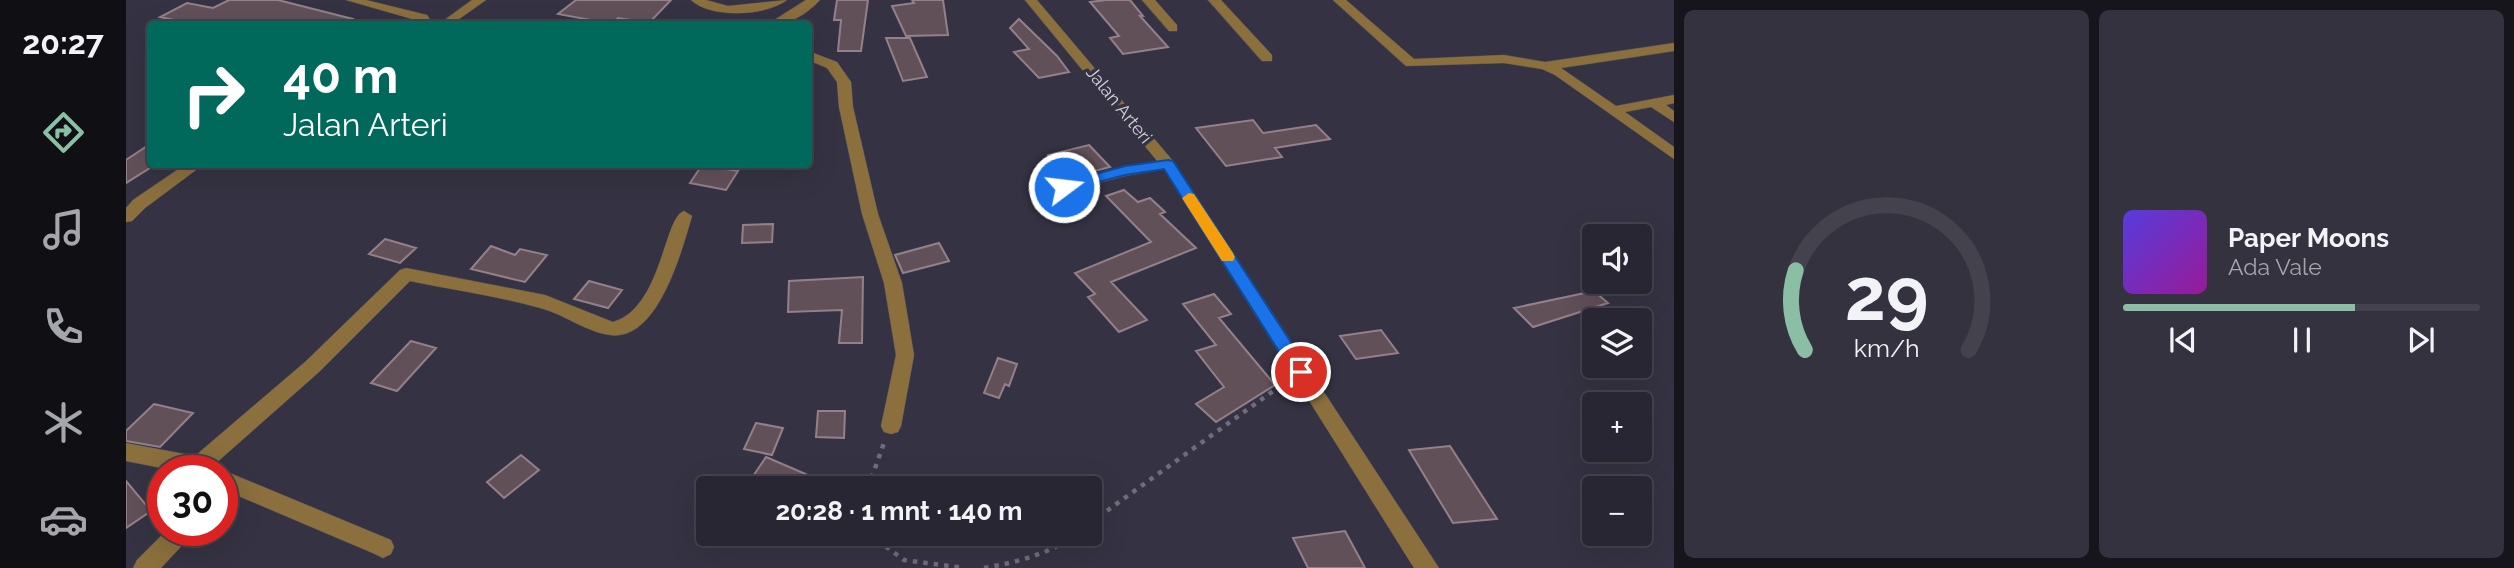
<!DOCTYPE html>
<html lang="id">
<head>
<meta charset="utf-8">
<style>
	:root { --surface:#282632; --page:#34323e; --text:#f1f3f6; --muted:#a5a5ac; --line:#44434d; --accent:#8abfa5 }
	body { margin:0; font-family:Raleway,sans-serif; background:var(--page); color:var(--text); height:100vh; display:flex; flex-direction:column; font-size:26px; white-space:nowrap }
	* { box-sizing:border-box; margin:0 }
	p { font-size:23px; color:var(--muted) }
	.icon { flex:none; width:38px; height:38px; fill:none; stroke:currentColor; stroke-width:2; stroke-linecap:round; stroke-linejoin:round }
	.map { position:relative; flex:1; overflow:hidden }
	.sheet { display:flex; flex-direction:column; gap:10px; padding:10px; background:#16151c; width:840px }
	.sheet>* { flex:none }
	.banner { position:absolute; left:21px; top:21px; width:665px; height:147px; border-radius:7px; box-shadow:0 7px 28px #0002,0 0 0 2px var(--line); background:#00695c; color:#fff; overflow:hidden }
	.tools { position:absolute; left:1456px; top:224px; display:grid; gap:14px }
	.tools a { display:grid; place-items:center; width:70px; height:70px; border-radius:7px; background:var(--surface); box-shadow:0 7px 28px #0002,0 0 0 2px var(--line); font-size:35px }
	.speed { position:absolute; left:21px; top:455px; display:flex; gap:14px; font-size:35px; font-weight:700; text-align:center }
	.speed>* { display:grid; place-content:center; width:91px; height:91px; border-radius:50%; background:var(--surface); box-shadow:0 7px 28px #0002,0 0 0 2px var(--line); line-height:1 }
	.speed .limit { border:10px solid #d22; background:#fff; color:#111 }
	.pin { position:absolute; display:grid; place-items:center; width:60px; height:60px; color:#fff; margin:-30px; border:4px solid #fff; border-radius:50%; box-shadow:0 2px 7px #0007 }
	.me { position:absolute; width:77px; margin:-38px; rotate:75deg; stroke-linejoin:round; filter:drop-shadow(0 0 5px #0008) }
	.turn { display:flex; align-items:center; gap:24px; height:147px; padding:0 21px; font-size:32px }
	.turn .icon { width:91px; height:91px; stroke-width:2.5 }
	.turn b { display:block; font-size:49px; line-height:60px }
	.sheet .tile { flex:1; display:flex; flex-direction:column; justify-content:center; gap:10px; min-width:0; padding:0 24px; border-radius:10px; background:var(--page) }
	.sheet .dial { align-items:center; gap:0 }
	.dial svg { height:182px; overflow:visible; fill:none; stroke:var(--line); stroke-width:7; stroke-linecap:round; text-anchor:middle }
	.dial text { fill:var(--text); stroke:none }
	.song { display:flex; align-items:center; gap:21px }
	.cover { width:84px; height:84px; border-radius:10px; background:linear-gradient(135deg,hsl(250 70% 55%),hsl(300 70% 35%)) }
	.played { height:7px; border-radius:4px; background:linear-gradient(90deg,var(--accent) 65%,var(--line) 65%) }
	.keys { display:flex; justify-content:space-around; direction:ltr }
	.sheet .tiles { flex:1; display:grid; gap:10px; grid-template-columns:repeat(2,1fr) }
	.trip { position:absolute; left:570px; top:476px; width:406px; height:70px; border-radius:7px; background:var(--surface); box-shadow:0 7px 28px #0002,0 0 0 2px var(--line); font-weight:700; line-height:70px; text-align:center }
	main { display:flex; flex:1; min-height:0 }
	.tabs { display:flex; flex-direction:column; width:126px; justify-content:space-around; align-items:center; background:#100f14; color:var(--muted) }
	.tabs .icon { width:49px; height:49px }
	.tabs .current { color:var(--accent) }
	.tabs b { font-size:32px; color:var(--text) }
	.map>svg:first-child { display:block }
	.building { fill:#625059; stroke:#948089; stroke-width:2 }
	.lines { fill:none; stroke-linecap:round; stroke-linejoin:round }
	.minor-casing { stroke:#514f5f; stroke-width:1 }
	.path { stroke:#6f6d7c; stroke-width:4.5; stroke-dasharray:4.5 6; stroke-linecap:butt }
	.minor { fill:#8b6f3d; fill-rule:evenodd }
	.route { fill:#1a73e8; stroke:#114b97; stroke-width:2 }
	.slow { fill:#f59e0b }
	.labels { text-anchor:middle; stroke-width:7; stroke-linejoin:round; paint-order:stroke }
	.street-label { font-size:18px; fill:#d3d1dc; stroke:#353343 }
</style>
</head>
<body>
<main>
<nav class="tabs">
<b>20:27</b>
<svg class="icon current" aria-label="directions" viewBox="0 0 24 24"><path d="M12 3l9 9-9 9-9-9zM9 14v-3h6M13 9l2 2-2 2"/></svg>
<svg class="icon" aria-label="music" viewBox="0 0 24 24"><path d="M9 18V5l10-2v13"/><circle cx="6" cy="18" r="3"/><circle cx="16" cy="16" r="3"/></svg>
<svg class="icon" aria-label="phone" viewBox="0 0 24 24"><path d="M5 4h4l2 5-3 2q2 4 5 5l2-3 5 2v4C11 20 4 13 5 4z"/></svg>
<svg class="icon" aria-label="climate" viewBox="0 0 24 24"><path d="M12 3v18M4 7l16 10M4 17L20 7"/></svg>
<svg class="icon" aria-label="car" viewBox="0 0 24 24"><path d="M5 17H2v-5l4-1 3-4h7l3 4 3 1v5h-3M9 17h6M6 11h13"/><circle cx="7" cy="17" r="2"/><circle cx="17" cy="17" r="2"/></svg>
</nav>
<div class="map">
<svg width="1548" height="568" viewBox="0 0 1548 568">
	<rect width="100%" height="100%" fill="#353343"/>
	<!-- building -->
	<path class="building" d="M 103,0 L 152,0 L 227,19 L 226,24 L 67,24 L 34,17 L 61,3 L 87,8 Z
		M 450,0 L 545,0 L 523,23 L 492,18 L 486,24 L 432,14 Z
		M 711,0 L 742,0 L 735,51 L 712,51 L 715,20 L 708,20 Z
		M 786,0 L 817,0 L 822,35 L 780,36 L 766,6 L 788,3 Z
		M 980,0 L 1004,0 L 1017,16 L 1014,16 L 1042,47 L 997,54 L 984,38 L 993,36 L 964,2 Z
		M 893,19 L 931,56 L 943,72 L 913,78 L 888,52 L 903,49 L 884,28 Z
		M 760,38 L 784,38 L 801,77 L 777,81 Z
		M 1127,120 L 1137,133 L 1190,125 L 1204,139 L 1149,148 L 1156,157 L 1100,166 L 1070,128 Z
		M 24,144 L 24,168 L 0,183 L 0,160 Z
		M 963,145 L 984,167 L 942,178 L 922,155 Z
		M 576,165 L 612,171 L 600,190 L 564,183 Z
		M 998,190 L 1012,202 L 1024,198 L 1039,212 L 1034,214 L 1070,248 L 985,282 L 1021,320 L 993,332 L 962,297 L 969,294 L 949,273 L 1025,242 L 980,196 Z
		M 647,224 L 646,242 L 616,243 L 617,225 Z
		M 259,239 L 290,248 L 274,263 L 243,254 Z
		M 813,243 L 823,261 L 777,273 L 769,255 Z
		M 365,246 L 389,255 L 394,249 L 421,255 L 399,282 L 345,269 Z
		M 737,277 L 736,343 L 713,343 L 716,310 L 662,312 L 663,281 Z
		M 463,281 L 496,290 L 482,308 L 448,299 Z
		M 1468,291 L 1482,303 L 1407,327 L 1388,308 Z
		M 1088,294 L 1105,314 L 1093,318 L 1149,385 L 1090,422 L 1070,404 L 1098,387 L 1070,351 L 1090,345 L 1057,304 Z
		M 1255,330 L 1272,353 L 1230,359 L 1214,336 Z
		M 285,341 L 310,348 L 271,391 L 245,383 Z
		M 872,358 L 891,364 L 883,386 L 879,384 L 873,398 L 858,393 Z
		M 28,404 L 67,413 L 34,447 L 0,441 L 0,431 Z
		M 692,411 L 719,411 L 718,438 L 690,437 Z
		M 630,423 L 657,428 L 646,455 L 618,449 Z
		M 1324,446 L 1371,519 L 1327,523 L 1283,450 Z
		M 395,455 L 413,470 L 378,498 L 361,482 Z
		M 640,457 L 712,488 L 619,488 Z
		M 0,481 L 25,511 L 0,528 Z
		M 1219,531 L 1239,568 L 1182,568 L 1167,538 Z"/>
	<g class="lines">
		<!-- minor casing -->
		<g class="minor-casing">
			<path id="minor" d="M 220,0 L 240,0 L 301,15 L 307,24 L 295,24 L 293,21 Z
				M 346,0 L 360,0 L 326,24 L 313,24 Z
				M 565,0 L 580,0 L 602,6 L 661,0 C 640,16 585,19 565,0 Z
				M 680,0 L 694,0 C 680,15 662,26 642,24 Z
				M 899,0 L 911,0 L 1047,161 L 1313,568 L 1288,568 L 1038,169 L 999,176 L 938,192 L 932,191 L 930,187 L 932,183 L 1031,161 Z
				M 1016,0 L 1029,0 L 1051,25 L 1051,31 L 1043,31 Z
				M 1082,0 L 1095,0 L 1146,55 L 1146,61 L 1136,61 Z
				M 1207,0 L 1220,0 L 1288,59 L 1378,55 L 1419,62 L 1548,43 L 1548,51 L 1435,68 L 1490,106 L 1548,95 L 1548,103 L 1540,105 L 1548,111 L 1548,122 L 1525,107 L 1499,112 L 1548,147 L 1548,159 L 1429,75 L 1416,69 L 1378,63 L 1280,66 Z
				M 682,51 L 711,62 L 725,82 L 727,107 L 752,214 L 776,283 L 788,355 L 775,426 L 772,432 L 765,434 L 758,432 L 755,426 L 770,355 L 758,283 L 736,214 L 713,107 L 711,82 L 701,68 L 682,60 Z
				M 60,164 L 78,164 L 19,208 L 6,221 L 0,222 L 0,208 L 7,200 Z
				M 558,211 L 566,216 C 556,250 532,342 484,335 C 460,332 438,314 414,308 C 372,296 327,290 284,281 L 193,372 L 89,464 L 92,471 L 51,471 L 0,461 L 0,443 L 69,456 L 179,362 L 274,270 L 280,268 L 419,295 L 487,322 C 536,308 538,216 558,211 Z
				M 99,471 L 265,540 L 268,547 L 265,554 L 257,558 L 249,554 L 96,489 L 96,472 Z
				M 41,530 L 67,530 L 64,537 L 35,568 L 7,568 L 11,560 Z"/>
		</g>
		<!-- path -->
		<path class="path" d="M 742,488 L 759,440
			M 964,523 L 1161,381
			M 743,534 L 778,560 L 838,568
			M 858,568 C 892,562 923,554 951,534"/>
		<!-- minor -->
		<use href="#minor" class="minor"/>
	</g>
	<!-- route -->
	<path class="route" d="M 1042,160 L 1047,161 L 1181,367 L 1184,372 L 1181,377 L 1169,377 L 1038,169 L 999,175 L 938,191 L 931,187 L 933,184 L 999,166 Z"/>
	<!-- slow -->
	<path class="slow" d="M 1063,193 L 1068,194 L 1107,253 L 1109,257 L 1107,261 L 1096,261 L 1056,198 Z"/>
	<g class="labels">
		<!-- street labels -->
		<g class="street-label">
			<text transform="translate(993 105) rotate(51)" y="6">Jalan Arteri</text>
		</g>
	</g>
</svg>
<div class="tools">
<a><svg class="icon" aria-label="sound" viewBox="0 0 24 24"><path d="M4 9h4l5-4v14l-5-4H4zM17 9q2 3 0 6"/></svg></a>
<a><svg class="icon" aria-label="layers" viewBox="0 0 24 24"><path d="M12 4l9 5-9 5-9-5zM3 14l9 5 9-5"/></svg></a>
<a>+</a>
<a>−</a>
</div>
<div class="speed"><div class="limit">30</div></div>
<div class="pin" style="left:1175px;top:372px;background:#d93025"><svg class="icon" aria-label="arrive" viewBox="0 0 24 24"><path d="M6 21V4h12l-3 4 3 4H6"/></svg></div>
<svg class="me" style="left:938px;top:187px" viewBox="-20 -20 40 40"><circle r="17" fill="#1a73e8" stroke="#fff" stroke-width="3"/><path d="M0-11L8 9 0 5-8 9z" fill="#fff"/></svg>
<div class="trip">20:28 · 1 mnt · 140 m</div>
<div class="banner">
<div class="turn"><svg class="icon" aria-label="right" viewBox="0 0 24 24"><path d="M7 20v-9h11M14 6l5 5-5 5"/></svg><div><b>40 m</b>Jalan Arteri</div></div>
</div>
</div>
<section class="sheet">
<div class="tiles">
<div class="tile dial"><svg viewBox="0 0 100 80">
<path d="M14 69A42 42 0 1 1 86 69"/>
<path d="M14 69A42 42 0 0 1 10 34" stroke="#8abfa5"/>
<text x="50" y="56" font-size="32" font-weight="700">29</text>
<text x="50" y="72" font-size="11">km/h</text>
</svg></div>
<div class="tile">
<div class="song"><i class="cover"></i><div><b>Paper Moons</b><p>Ada Vale</p></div></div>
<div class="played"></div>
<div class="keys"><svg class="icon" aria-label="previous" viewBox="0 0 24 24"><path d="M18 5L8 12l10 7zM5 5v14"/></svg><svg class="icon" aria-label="pause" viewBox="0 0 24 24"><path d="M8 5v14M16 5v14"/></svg><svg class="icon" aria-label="next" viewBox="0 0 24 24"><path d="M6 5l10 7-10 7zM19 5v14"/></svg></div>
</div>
</div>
</section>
</main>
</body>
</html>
